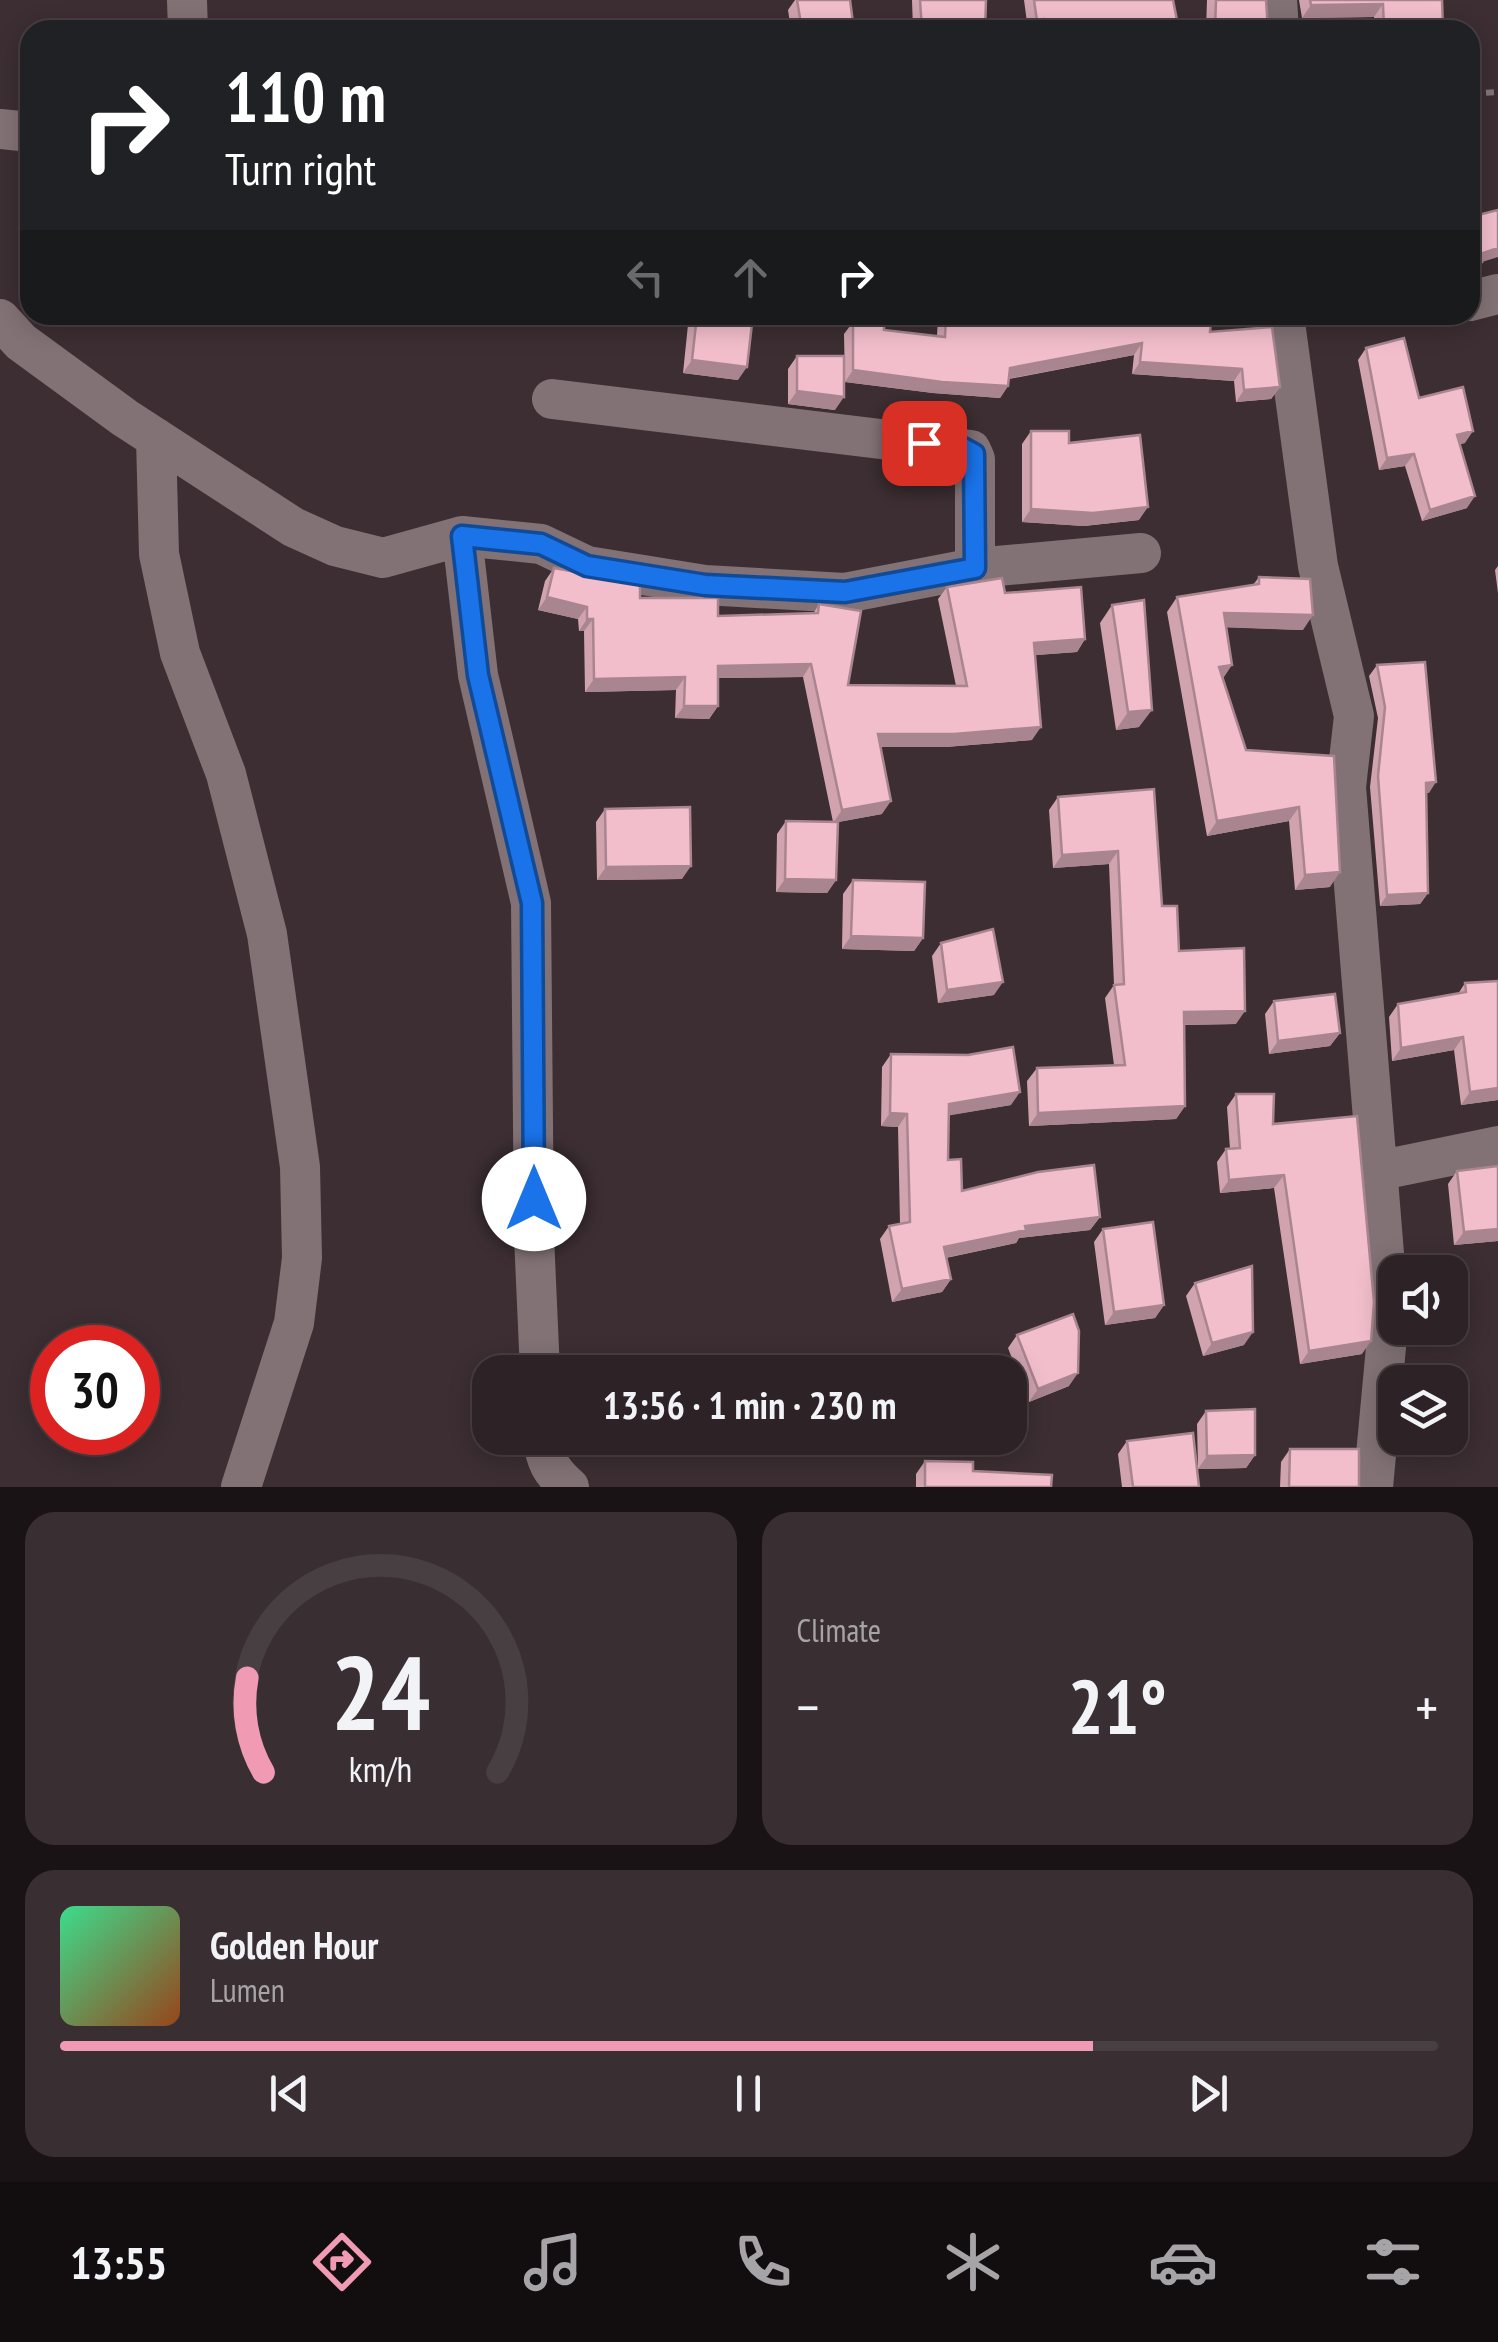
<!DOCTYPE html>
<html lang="en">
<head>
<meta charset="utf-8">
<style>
	:root { --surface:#2d2226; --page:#392f32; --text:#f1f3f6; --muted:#a7a4a7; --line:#483f43; --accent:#f09ab4 }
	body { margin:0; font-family:"PT Sans Narrow",sans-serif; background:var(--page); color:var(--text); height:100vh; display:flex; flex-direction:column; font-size:38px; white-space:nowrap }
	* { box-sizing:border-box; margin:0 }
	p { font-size:32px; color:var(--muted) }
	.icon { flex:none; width:55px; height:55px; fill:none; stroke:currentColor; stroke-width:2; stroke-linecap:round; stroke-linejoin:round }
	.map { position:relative; height:1487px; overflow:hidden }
	.sheet { display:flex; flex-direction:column; gap:25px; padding:25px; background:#191315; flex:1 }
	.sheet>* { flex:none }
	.banner { position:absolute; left:20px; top:20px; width:1460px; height:305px; border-radius:30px; box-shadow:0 5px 25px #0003,0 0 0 2px var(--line); background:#202124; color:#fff; overflow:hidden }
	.controls { position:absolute; left:1378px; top:1255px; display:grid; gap:20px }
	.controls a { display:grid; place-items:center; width:90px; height:90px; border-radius:20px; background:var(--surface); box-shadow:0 5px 25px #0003,0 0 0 2px var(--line); font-size:50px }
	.speed { position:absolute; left:30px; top:1325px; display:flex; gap:20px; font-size:50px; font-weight:700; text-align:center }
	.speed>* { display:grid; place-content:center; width:130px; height:130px; border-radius:50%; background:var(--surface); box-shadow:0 5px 25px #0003,0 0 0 2px var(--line); line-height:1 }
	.speed .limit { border:15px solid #d22; background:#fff; color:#111 }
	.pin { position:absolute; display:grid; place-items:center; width:85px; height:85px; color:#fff; margin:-42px; border-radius:20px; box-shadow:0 5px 15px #0006 }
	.me { position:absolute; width:110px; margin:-55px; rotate:0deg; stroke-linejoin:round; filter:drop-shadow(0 0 8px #0008) }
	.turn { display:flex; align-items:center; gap:35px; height:210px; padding:0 40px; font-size:45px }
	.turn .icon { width:130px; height:130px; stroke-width:2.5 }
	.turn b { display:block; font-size:70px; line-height:85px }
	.lanes { display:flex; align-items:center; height:95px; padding:0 40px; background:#0003; justify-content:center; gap:50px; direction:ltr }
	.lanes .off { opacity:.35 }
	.big { font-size:75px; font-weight:800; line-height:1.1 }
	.sheet .widget { flex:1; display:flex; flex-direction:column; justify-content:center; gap:15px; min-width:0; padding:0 35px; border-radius:30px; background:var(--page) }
	.sheet .dial { align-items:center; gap:0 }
	.dial svg { height:260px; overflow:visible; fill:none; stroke:var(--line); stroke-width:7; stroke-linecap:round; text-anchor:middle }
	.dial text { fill:var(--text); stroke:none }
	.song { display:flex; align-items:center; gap:30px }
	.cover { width:120px; height:120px; border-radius:15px; background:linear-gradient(135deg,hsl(150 70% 55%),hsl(20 70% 35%)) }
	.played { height:10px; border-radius:5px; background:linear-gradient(90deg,var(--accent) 75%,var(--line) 75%) }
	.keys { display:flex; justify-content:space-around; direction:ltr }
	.heat { display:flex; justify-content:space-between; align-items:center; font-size:55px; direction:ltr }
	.sheet .tiles { flex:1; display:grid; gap:25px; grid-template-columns:1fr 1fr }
	.widget:last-child { grid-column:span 2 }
	.trip { position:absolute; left:472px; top:1355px; width:555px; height:100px; border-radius:30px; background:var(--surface); box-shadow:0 5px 25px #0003,0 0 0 2px var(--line); font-weight:800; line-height:100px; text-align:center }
	.dock { display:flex; height:160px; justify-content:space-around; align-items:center; background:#120e0f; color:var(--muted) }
	.dock .icon { width:70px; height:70px }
	.dock .selected { color:var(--accent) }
	.dock b { font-size:45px; color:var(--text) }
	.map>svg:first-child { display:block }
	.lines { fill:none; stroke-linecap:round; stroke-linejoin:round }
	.path { stroke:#817579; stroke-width:6; stroke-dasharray:8 8; stroke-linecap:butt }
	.minor { stroke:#827276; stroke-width:40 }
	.wall { fill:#d0a3af }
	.shaded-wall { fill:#a9858f }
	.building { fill:#f2becc; stroke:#a9858f; stroke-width:2.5 }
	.route-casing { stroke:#114b97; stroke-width:25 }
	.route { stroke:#1a73e8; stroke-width:18 }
</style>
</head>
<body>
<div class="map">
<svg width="1498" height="1487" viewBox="0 0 1498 1487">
	<rect width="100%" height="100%" fill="#3c2e32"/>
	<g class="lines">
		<!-- path -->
		<path class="path" d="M 1470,94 L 1498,92"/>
		<!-- minor -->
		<path class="minor" d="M 187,0 L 188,30
			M 1277,0 L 1279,30
			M 0,129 L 30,132
			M 1470,301 L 1498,294
			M 1284,315 L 1318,566 L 1354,716 L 1346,787 L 1389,1315 L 1373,1487
			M 0,319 L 21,342 L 125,418 L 293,527 L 335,546 L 383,558 L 462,536 L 541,544 L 587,566 L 705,585 L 845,593 L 975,568 L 1141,553
			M 552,399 L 971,450 L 975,459 L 975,568
			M 156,438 L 159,554 L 180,653 L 226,774 L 267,934 L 300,1167 L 302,1258 L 294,1323 L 241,1487
			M 462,536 L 478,675 L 531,903 L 534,1236 L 540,1372
			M 1377,1171 L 1498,1146
			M 543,1438 C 545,1460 551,1472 569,1487"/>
	</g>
	<!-- wall -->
	<path class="wall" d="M 795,0 L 850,0 L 854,30 L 791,30 L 788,10 Z
		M 912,0 L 986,0 L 985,30 L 913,30 Z
		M 1024,0 L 1173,0 L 1179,30 L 1028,30 Z
		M 1207,0 L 1266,0 L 1268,30 L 1206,30 Z
		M 1299,0 L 1442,0 L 1443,30 L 1375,30 L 1374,17 L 1302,18 Z
		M 689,315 L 753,315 L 738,380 L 683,373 Z
		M 938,315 L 1014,315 L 1210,332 L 1280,387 L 1271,399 L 1236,402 L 1234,381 L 1132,374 L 1134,355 L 1009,379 L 1008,386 L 1000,398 L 933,393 L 845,382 L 844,334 L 853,322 L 884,330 L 937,336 Z
		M 1366,348 L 1419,398 L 1465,443 L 1459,444 L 1467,508 L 1422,521 L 1405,466 L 1379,470 L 1358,360 Z
		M 797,356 L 835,410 L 788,404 L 788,369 Z
		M 1031,431 L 1139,520 L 1084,526 L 1022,522 L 1022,444 Z
		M 1498,566 L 1498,593 L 1495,570 Z
		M 554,568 L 640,598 L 718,616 L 813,614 L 819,604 L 848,685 L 956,686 L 938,599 L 947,587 L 1005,593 L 1085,639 L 1077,652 L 1035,655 L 1032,740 L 945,747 L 881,747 L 882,814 L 838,822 L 836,880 L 827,893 L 776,892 L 777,834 L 786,821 L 833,822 L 803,677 L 718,678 L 718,706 L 709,719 L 675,718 L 676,690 L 585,692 L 584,631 L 579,631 L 578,619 L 538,610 L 545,581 Z
		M 1259,577 L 1303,630 L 1226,627 L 1223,679 L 1246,750 L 1334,756 L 1330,887 L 1295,890 L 1289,821 L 1207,836 L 1167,612 L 1177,597 L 1253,585 Z
		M 1112,605 L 1139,727 L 1116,730 L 1100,623 Z
		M 1377,665 L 1429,793 L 1426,793 L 1428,893 L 1420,904 L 1380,906 L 1370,787 L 1378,718 L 1369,676 Z
		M 1154,789 L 1162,906 L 1179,951 L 1236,1024 L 1184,1025 L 1185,1106 L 1176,1119 L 1029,1126 L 1027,1081 L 1037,1068 L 1114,1065 L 1105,998 L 1114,985 L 1109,864 L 1053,868 L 1049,810 L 1058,797 Z
		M 605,809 L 682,879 L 597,880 L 596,822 Z
		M 853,880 L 923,938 L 914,951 L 842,949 L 843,894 Z
		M 941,943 L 994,995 L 938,1003 L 932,956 Z
		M 1498,981 L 1498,1100 L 1461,1105 L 1454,1050 L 1392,1061 L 1389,1017 L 1398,1004 L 1458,994 L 1465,983 Z
		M 1274,1001 L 1340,1033 L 1330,1046 L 1269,1054 L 1265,1014 Z
		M 891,1054 L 1011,1105 L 949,1115 L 948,1160 L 962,1191 L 1100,1217 L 1090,1230 L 1019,1238 L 1016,1243 L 946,1258 L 951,1279 L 942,1292 L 892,1302 L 880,1239 L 889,1226 L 900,1224 L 898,1127 L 881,1126 L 882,1067 Z
		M 1236,1094 L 1273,1124 L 1362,1354 L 1300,1364 L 1274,1188 L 1220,1193 L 1217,1162 L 1226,1149 L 1230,1149 L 1227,1107 Z
		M 1457,1171 L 1498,1241 L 1454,1245 L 1448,1184 Z
		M 1103,1229 L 1164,1305 L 1155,1318 L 1105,1325 L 1094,1242 Z
		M 1195,1283 L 1244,1345 L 1203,1356 L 1186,1296 Z
		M 1017,1335 L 1069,1386 L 1029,1402 L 1008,1348 Z
		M 1206,1411 L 1255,1455 L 1246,1468 L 1198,1469 L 1197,1424 Z
		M 1127,1441 L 1199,1487 L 1122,1487 L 1118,1454 Z
		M 1290,1449 L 1359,1487 L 1280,1487 L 1281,1462 Z
		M 925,1461 L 973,1471 L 1051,1487 L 916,1487 L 916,1474 Z"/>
	<!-- shaded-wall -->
	<path class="shaded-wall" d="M 1383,4 L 1374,17 L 1302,18 L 1311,5 Z
		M 1044,19 L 1037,30 L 1030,30 L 1037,21 Z
		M 1498,248 L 1498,257 L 1482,262 L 1474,273 L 1470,274 L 1470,265 L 1480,254 Z
		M 1142,343 L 1134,355 L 1001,380 L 1010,368 Z
		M 692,360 L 747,367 L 738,380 L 683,373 Z
		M 1140,362 L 1242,369 L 1234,381 L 1132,374 Z
		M 853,370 L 1008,386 L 1000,398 L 933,393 L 845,382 Z
		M 1280,387 L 1271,399 L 1236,402 L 1244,390 Z
		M 797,391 L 844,397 L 835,410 L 788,404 Z
		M 1473,431 L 1465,443 L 1448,447 L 1457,435 Z
		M 1414,454 L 1405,466 L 1379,470 L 1387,458 Z
		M 1475,496 L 1467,508 L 1422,521 L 1430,510 Z
		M 1148,507 L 1139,520 L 1084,526 L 1022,522 L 1031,509 Z
		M 547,597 L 587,607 L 578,619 L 538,610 Z
		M 1224,613 L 1313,615 L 1303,630 L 1214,627 Z
		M 587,619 L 593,619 L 584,631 L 579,631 Z
		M 1085,639 L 1077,652 L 1025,656 L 1034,643 Z
		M 811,664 L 803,677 L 709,678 L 718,666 Z
		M 1232,665 L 1222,680 L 1219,667 Z
		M 685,677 L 676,690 L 585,692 L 594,679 Z
		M 684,706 L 718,706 L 709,719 L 675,718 Z
		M 1152,710 L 1139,727 L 1116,730 L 1128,712 Z
		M 1041,727 L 1032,740 L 945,747 L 870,747 L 878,734 Z
		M 1436,782 L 1429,793 L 1418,794 L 1426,783 Z
		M 891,801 L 882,814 L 833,823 L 842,810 Z
		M 1299,807 L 1289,821 L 1207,836 L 1217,821 Z
		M 1118,851 L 1109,864 L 1053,868 L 1062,855 Z
		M 691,866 L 682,879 L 597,880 L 606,867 Z
		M 1340,872 L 1330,887 L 1295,890 L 1305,875 Z
		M 785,879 L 836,880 L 827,893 L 776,892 Z
		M 1428,893 L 1420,904 L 1380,906 L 1387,895 Z
		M 851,936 L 923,938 L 914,951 L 842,949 Z
		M 1003,982 L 994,995 L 938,1003 L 947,990 Z
		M 1245,1011 L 1236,1024 L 1175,1025 L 1184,1012 Z
		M 1340,1033 L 1330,1046 L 1269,1054 L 1278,1041 Z
		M 1463,1037 L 1454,1050 L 1392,1061 L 1401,1048 Z
		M 1498,1088 L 1498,1100 L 1461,1105 L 1470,1092 Z
		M 1020,1092 L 1011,1105 L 940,1117 L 949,1104 Z
		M 1185,1106 L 1176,1119 L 1029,1126 L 1038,1113 Z
		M 890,1113 L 907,1114 L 898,1127 L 881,1126 Z
		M 1284,1175 L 1274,1188 L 1220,1193 L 1229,1180 Z
		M 1100,1217 L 1090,1230 L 1019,1238 L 1016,1243 L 935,1260 L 944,1247 L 1025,1226 Z
		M 1498,1229 L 1498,1241 L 1454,1245 L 1464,1232 Z
		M 951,1279 L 942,1292 L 892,1302 L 902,1289 Z
		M 1164,1305 L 1155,1318 L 1105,1325 L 1114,1312 Z
		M 1253,1332 L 1244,1345 L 1203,1356 L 1212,1343 Z
		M 1371,1341 L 1362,1354 L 1300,1364 L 1309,1351 Z
		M 1078,1373 L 1069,1386 L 1029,1402 L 1038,1389 Z
		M 1255,1455 L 1246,1468 L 1198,1469 L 1207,1456 Z"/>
	<!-- building -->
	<path class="building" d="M 797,0 L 850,0 L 854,30 L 802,30 Z
		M 920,0 L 986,0 L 985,30 L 922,30 Z
		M 1034,0 L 1173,0 L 1179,30 L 1046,30 L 1044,19 L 1037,21 Z
		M 1216,0 L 1266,0 L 1268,30 L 1215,30 Z
		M 1310,0 L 1442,0 L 1443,30 L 1384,30 L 1383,4 L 1311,5 Z
		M 1498,210 L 1498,248 L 1480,254 L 1482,262 L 1470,265 L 1470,217 Z
		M 697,315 L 753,315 L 747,367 L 692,360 Z
		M 946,315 L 1108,315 L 1211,322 L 1210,332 L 1272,327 L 1280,387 L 1244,390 L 1242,369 L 1140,362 L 1142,343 L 1010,368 L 1008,386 L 942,382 L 853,370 L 853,322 L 884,322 L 884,330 L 945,337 Z
		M 1404,338 L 1419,398 L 1463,387 L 1473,431 L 1457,435 L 1475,496 L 1430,510 L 1414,454 L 1387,458 L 1366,348 Z
		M 797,356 L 844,356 L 844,397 L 797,391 Z
		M 1031,431 L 1069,431 L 1069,443 L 1140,435 L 1148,507 L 1093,513 L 1031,509 Z
		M 554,568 L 640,584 L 640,598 L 718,598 L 718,616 L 818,613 L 819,604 L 861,611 L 848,685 L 967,686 L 947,587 L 1002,578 L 1005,593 L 1081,587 L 1085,639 L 1034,643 L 1041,727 L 954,734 L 878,734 L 891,801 L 842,810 L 811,664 L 718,666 L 718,706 L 684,706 L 685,677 L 594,679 L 593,619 L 587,619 L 587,607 L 547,597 Z
		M 1259,577 L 1310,579 L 1313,615 L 1224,613 L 1232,665 L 1219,667 L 1246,750 L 1334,756 L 1340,872 L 1305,875 L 1299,807 L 1217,821 L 1177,597 L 1259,584 Z
		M 1144,600 L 1152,710 L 1128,712 L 1112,605 Z
		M 1425,662 L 1436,782 L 1426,783 L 1428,893 L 1387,895 L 1378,776 L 1385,707 L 1377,665 Z
		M 1154,789 L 1162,906 L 1177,906 L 1179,951 L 1244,948 L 1245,1011 L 1184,1012 L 1185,1106 L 1038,1113 L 1037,1068 L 1125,1065 L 1114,985 L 1124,984 L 1118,851 L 1062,855 L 1058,797 Z
		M 690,807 L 691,866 L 606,867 L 605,809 Z
		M 786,821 L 838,822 L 836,880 L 785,879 Z
		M 853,880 L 925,882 L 923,938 L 851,936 Z
		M 993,929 L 1003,982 L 947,990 L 941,943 Z
		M 1498,981 L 1498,1088 L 1470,1092 L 1463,1037 L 1401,1048 L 1398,1004 L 1466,992 L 1465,983 Z
		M 1335,994 L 1340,1033 L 1278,1041 L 1274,1001 Z
		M 1013,1047 L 1020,1092 L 949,1104 L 948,1160 L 961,1159 L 962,1191 L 1038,1172 L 1094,1165 L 1100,1217 L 1025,1226 L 1026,1230 L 944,1247 L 951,1279 L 902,1289 L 889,1226 L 910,1222 L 907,1114 L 890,1113 L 891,1054 L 968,1055 Z
		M 1236,1094 L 1274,1094 L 1273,1124 L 1357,1116 L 1374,1302 L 1371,1341 L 1309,1351 L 1284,1175 L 1229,1180 L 1226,1149 L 1240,1148 Z
		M 1498,1166 L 1498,1229 L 1464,1232 L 1457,1171 Z
		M 1153,1222 L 1164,1305 L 1114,1312 L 1103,1229 Z
		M 1252,1266 L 1253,1332 L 1212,1343 L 1195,1283 Z
		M 1073,1314 L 1079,1331 L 1078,1373 L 1038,1389 L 1017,1335 Z
		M 1255,1409 L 1255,1455 L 1207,1456 L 1206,1411 Z
		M 1193,1433 L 1199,1487 L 1133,1487 L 1127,1441 Z
		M 1290,1449 L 1359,1449 L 1359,1487 L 1289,1487 Z
		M 925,1461 L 973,1462 L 973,1471 L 1052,1475 L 1051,1487 L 925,1487 Z"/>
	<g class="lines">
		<!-- route casing -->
		<g class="route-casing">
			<path id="route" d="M 534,1199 L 532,903 L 478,675 L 462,536 L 541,544 L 587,566 L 705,585 L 845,592 L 975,568 L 974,454 L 961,447 L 924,443"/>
		</g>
		<!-- route -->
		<use href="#route" class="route"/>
	</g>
</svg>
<div class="controls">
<a><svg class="icon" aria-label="sound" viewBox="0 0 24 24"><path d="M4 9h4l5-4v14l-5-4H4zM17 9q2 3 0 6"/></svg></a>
<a><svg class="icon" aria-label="layers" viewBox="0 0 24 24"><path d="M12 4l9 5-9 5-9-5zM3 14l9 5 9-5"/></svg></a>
</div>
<div class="speed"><div class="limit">30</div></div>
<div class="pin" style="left:924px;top:443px;background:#d93025"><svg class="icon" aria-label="arrive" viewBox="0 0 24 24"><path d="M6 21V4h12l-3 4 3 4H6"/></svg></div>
<svg class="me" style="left:534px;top:1199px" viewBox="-20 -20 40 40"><circle r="19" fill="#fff"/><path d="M0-13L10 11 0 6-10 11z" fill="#1a73e8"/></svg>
<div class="trip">13:56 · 1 min · 230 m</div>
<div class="banner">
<div class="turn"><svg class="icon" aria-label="right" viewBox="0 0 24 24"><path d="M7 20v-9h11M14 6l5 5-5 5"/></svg><div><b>110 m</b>Turn right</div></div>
<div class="lanes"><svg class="icon off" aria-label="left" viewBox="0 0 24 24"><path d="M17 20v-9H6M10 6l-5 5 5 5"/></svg><svg class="icon off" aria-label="ahead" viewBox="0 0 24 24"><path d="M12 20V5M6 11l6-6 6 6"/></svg><svg class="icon" aria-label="right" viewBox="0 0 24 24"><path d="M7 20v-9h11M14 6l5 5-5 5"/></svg></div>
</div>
</div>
<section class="sheet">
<div class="tiles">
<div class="widget dial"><svg viewBox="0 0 100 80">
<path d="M14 69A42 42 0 1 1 86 69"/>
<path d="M14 69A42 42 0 0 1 9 40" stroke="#f09ab4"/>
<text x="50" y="56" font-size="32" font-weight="700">24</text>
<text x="50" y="72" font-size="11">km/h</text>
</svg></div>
<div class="widget"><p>Climate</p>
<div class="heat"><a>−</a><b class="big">21°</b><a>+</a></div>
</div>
<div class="widget">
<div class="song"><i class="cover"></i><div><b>Golden Hour</b><p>Lumen</p></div></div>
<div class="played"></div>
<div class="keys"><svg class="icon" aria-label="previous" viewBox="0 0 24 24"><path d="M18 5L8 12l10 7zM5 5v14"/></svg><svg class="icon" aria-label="pause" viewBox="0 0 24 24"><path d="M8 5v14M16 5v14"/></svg><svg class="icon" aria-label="next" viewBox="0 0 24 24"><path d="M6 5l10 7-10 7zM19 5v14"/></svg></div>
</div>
</div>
</section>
<nav class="dock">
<b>13:55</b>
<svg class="icon selected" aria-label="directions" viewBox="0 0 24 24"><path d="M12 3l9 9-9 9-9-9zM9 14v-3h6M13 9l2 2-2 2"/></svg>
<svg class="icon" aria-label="music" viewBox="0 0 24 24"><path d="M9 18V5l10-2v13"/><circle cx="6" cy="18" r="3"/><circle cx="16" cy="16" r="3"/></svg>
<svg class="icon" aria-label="phone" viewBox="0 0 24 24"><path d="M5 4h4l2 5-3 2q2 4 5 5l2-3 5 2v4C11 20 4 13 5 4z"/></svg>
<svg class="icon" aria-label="climate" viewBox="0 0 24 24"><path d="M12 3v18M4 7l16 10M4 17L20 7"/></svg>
<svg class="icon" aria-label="car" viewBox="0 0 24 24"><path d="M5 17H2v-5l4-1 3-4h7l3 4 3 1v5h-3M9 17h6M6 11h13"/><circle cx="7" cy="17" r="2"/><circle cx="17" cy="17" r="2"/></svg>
<svg class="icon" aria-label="filters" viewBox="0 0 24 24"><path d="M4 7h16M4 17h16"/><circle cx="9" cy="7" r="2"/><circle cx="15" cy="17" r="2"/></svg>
</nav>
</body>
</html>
